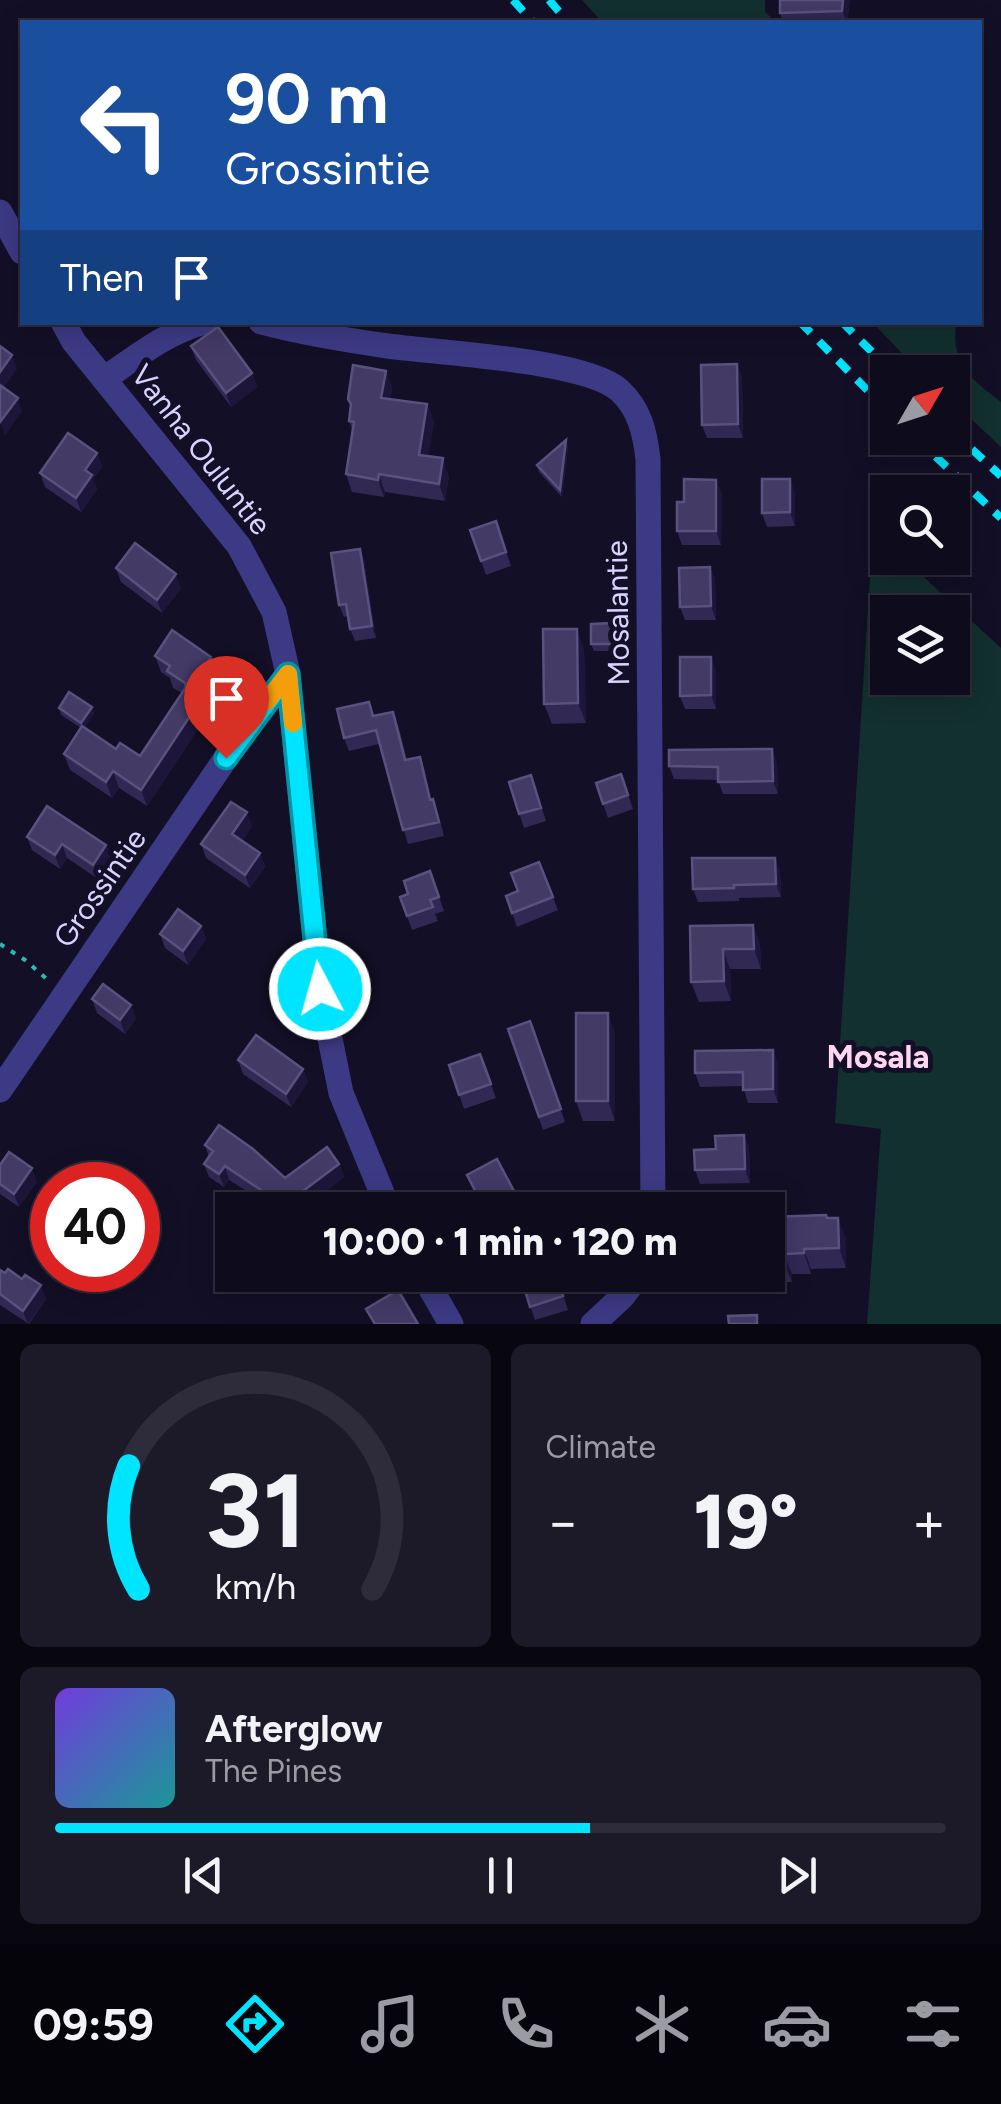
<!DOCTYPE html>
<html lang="en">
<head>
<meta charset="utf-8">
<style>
	:root { --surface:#0e0b1c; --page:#1c1929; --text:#f1f3f6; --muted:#9b9ba3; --line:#2e2b3b; --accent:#00e5ff }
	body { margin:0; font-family:Figtree,sans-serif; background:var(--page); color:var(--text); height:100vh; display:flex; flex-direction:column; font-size:38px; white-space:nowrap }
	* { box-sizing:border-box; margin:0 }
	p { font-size:32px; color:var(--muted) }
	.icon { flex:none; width:55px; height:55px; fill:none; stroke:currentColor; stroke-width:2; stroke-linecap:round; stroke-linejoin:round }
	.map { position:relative; height:1324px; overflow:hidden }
	.details { display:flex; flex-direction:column; gap:20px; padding:20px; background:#08060f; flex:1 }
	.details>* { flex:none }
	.banner { position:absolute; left:20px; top:20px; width:962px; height:305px; border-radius:0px; box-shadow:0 5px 25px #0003,0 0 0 2px var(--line); background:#1a4fa0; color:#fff; overflow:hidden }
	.needle { width:65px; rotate:51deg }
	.tools { position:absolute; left:870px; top:355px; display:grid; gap:20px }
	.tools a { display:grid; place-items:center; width:100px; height:100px; border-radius:0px; background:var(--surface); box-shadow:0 5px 25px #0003,0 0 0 2px var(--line); font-size:50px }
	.speed { position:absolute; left:30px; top:1162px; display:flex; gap:20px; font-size:50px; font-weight:700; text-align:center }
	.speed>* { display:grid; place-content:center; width:130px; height:130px; border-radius:50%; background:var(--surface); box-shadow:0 5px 25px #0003,0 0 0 2px var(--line); line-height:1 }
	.speed .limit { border:15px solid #d22; background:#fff; color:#111 }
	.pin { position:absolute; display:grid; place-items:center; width:85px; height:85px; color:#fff; margin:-102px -42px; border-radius:50% 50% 50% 0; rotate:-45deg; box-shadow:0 0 10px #0007 }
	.pin .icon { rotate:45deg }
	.me { position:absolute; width:110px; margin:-55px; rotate:354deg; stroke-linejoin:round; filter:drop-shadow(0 0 8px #0008) }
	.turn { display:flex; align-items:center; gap:35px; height:210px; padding:0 40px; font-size:45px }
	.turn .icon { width:130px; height:130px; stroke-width:2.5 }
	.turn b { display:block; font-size:70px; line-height:85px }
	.then { display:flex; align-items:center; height:95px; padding:0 40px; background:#0003; gap:20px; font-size:38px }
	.big { font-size:75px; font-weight:800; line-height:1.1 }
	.details .tile { flex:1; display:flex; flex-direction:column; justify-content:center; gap:15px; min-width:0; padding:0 35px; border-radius:15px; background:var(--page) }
	.details .dial { align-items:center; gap:0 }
	.dial svg { height:260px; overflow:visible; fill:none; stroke:var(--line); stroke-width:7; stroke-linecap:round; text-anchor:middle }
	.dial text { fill:var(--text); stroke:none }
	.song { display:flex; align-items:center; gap:30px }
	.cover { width:120px; height:120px; border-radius:15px; background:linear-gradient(135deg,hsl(260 70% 55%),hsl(180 70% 35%)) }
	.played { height:10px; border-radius:5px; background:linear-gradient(90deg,var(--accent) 60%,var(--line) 60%) }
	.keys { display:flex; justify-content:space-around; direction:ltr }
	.heat { display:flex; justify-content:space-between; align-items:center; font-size:55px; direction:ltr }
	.details .tiles { flex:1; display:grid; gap:20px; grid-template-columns:1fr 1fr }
	.tile:last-child { grid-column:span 2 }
	.trip { position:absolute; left:215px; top:1192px; width:570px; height:100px; border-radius:0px; background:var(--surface); box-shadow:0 5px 25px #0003,0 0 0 2px var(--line); font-weight:800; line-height:100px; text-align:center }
	.tabs { display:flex; height:160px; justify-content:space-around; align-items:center; background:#06040b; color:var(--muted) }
	.tabs .icon { width:70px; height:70px }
	.tabs .selected { color:var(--accent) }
	.tabs b { font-size:45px; color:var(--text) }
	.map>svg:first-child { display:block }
	.green { fill:#12302f; fill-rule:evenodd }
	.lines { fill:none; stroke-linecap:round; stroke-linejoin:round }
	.path { stroke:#2fb8b0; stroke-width:4; stroke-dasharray:5 8; stroke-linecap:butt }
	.minor { stroke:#3d3a85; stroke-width:25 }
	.rail { stroke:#00e5ff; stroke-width:8; stroke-dasharray:15 12; stroke-linecap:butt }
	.wall { fill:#312854 }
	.shaded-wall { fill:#1d163a }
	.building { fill:#433a66; stroke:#5a527e; stroke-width:2.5 }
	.route-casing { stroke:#0095a6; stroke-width:25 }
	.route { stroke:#00e5ff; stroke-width:18 }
	.slow { stroke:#f59e0b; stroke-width:18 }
	.labels { text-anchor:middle; stroke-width:10; stroke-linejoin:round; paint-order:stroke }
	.street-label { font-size:30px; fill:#d9d4ff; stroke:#130f26 }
	.neighbourhood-label { font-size:32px; font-weight:bold; fill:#ffd6f0; stroke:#130f26 }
</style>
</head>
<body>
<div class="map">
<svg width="1001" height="1324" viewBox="0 0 1001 1324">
	<rect width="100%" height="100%" fill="#130f26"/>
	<!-- green -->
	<path class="green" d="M 582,0 L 765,0 L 765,12 L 776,22 L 602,22 Z
		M 873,323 L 956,323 C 951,365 970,378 1001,402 L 1001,447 L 953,402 L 952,372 L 920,372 Z
		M 873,530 L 887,543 L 888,558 L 903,558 L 1001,648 L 1001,1324 L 867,1324 L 881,1129 L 835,1123 ZM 952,612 L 952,678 L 888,678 L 888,612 Z"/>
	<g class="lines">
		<!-- path -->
		<path class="path" d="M 0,944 L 25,960 L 48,980"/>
		<!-- minor -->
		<path class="minor" d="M 0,212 L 22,252
			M 63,322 L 74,342 L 239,546 L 274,612 L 288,674 L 320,989 L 341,1093 L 389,1210
			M 261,322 C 303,333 345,340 388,346 C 439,353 585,360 619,390 C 640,409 645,433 648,459 L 653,1210
			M 104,379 C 136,357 167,332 205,322
			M 0,1090 L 243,733 L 288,674
			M 423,1275 L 451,1324
			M 593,1324 L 623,1296 L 639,1275"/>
		<!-- rail -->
		<path class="rail" d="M 513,0 L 533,22
			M 549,0 L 568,22
			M 800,322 L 888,411
			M 842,322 L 892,372
			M 952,431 L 1001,476
			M 916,438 L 1001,518"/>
	</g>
	<!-- wall -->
	<path class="wall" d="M 780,0 L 850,0 L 847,22 L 783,22 L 780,13 Z
		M 191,346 L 252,373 L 257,387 L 231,407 L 196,360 Z
		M 737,364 L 742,378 L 743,438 L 707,438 L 702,425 Z
		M 386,371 L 392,388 L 390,399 L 427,404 L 434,422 L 428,456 L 449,476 L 445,501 L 385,492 L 384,497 L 352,492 L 346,474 L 353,432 L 349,421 L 351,407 L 348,399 Z
		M 566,440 L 568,447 L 562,497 L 539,472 L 537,465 Z
		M 97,453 L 102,467 L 93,479 L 97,489 L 81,512 L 45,487 L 40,473 Z
		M 795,492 L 795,526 L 767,527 L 762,513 Z
		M 722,493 L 721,545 L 682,545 L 677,531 L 684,502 Z
		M 496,521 L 511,566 L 486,575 L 470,530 Z
		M 360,549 L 364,561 L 376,638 L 355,641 L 350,629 L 348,616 L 344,617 L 339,605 Z
		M 710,567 L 715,580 L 716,620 L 685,620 L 680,607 Z
		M 116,568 L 181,588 L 162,613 L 121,582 Z
		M 615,630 L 615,651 L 594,651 L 591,644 Z
		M 584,649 L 586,723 L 552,724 L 544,704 Z
		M 155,656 L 211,657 L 224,690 L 147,806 L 119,788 L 112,798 L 70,770 L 64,754 L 81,728 L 61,715 L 59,708 L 92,707 L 94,714 L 84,728 L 116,749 L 140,756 L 182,693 L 173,688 L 170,678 L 161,672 Z
		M 716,670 L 716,709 L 685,709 L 680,696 Z
		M 374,716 L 398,725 L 407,760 L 420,757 L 431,799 L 438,813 L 444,836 L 408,844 L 379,744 L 349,751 L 344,738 Z
		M 777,762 L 778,794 L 723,794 L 718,780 L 674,779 L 669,766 Z
		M 621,774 L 633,809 L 608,818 L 596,783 Z
		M 509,782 L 536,789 L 546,821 L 524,828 Z
		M 252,826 L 242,841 L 260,853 L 265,867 L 250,888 L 206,858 L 201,844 Z
		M 27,837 L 106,845 L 111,858 L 98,879 L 67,858 L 60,869 L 32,850 Z
		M 775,858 L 780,872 L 781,897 L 739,898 L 739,901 L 698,902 L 693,889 Z
		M 539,862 L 558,910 L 517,927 L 506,896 L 518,892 Z
		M 430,871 L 444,911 L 435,914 L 438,921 L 412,930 L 400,897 L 408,894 Z
		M 753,925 L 760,945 L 761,969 L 730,969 L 731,1001 L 699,1002 L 691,982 L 690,926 Z
		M 201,926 L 206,939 L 188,965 L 165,948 L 160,934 Z
		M 92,999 L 136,1018 L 125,1034 L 97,1013 Z
		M 530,1021 L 565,1122 L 543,1130 L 508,1029 Z
		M 615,1033 L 615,1121 L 583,1121 L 576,1101 Z
		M 773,1050 L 778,1064 L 778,1103 L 748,1103 L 743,1086 L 700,1087 L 695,1073 Z
		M 480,1054 L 496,1098 L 464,1109 L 449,1065 Z
		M 238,1060 L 303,1069 L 308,1082 L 291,1107 L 243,1074 Z
		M 744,1135 L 749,1149 L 750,1183 L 700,1184 L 695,1170 L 716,1149 Z
		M 205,1145 L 285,1178 L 339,1164 L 344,1177 L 302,1210 L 258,1210 L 255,1204 L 259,1199 L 229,1180 L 224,1187 L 209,1177 L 204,1164 L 209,1157 Z
		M 0,1165 L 37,1182 L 19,1207 L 0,1194 Z
		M 467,1175 L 524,1210 L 483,1210 Z
		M 768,1217 L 827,1218 L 846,1238 L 846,1268 L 811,1269 L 811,1274 L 792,1274 L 792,1282 L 766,1282 L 763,1275 L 768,1275 Z
		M 0,1270 L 46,1299 L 29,1324 L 0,1305 Z
		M 557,1275 L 568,1310 L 535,1320 L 524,1287 Z"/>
	<!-- shaded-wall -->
	<path class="shaded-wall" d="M 843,0 L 850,0 L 847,22 L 842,11 Z
		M 12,355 L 17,369 L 0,393 L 0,372 Z
		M 737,364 L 742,378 L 743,438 L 738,424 Z
		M 386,371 L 392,388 L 388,415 L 381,398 Z
		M 252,373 L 257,387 L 231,407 L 226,393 Z
		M 18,398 L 22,411 L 5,436 L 0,422 Z
		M 427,404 L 434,422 L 426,472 L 419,455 Z
		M 566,440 L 568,447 L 562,497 L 560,490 Z
		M 97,453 L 102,467 L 93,479 L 97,489 L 81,512 L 76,498 L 85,470 Z
		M 443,458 L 449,476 L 445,501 L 439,484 Z
		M 379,474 L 385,492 L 384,497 L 378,480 Z
		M 790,479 L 795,492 L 795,526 L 790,512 Z
		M 716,480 L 722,493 L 721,545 L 716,531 Z
		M 360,549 L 364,561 L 376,638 L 372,626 Z
		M 710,567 L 715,580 L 716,620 L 711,606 Z
		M 176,574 L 181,588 L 162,613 L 157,600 Z
		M 612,623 L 615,630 L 615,651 L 613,644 Z
		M 577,629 L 584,649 L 586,723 L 578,703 Z
		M 211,657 L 217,673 L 205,666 Z
		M 711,657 L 716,670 L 716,709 L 711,695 Z
		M 218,674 L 224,690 L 147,806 L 141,790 Z
		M 92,707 L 94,714 L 83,730 L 81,723 Z
		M 772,749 L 777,762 L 778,794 L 773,781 Z
		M 420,757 L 425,770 L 435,813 L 430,800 Z
		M 113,771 L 119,788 L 112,798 L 106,782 Z
		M 247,812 L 252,826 L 237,848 L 232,834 Z
		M 62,844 L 67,858 L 60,869 L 55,855 Z
		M 106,845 L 111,858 L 98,879 L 93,865 Z
		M 260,853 L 265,867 L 250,888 L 245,875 Z
		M 775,858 L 780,872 L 781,897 L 776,884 Z
		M 753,925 L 760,945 L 761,969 L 754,949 Z
		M 201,926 L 206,939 L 188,965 L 183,951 Z
		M 723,949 L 730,969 L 731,1001 L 724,981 Z
		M 131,1005 L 136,1018 L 125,1034 L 120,1020 Z
		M 608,1013 L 615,1033 L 615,1121 L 608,1101 Z
		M 773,1050 L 778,1064 L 778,1103 L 773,1089 Z
		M 303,1069 L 308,1082 L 291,1107 L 286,1094 Z
		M 744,1135 L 749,1149 L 750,1183 L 745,1169 Z
		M 339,1164 L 344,1177 L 302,1210 L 287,1210 L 299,1194 Z
		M 225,1166 L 229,1180 L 224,1187 L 219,1174 Z
		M 32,1168 L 37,1182 L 19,1207 L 14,1194 Z
		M 838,1218 L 846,1238 L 846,1268 L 839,1248 Z
		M 804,1249 L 811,1269 L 811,1274 L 804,1253 Z
		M 784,1254 L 792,1274 L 792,1282 L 784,1262 Z
		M 41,1285 L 46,1299 L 28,1324 L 23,1311 Z"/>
	<!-- building -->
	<path class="building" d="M 780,0 L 843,0 L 842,11 L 780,13 Z
		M 218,327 L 252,373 L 226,393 L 191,346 Z
		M 0,346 L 12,355 L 0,372 Z
		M 737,364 L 738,424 L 702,425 L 701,365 Z
		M 353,365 L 386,371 L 381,398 L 427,404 L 419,455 L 443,458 L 439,484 L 379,474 L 378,480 L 346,474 L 354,422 L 349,421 L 351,404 L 348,399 Z
		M 0,385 L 18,398 L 0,422 Z
		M 68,433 L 97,453 L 85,470 L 92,475 L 76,498 L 40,473 Z
		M 566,440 L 560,490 L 537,465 Z
		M 684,479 L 716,480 L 716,531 L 677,531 L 677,502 L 684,502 Z
		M 762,479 L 790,479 L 790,512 L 762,513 Z
		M 496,521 L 506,552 L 481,561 L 470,530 Z
		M 135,543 L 176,574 L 157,600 L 116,568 Z
		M 360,549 L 372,626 L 350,629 L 346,604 L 339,605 L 331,553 Z
		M 710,567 L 711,606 L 680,607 L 679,568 Z
		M 612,623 L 613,644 L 591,644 L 591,624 Z
		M 543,629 L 577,629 L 578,703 L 544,704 Z
		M 172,630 L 211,657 L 205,666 L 218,674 L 141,790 L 113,771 L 106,782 L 64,754 L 82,726 L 116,749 L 120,743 L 140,756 L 186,687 L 185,683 L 167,671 L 170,666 L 155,656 Z
		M 680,657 L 711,657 L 711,695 L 680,696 Z
		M 69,692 L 92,707 L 81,723 L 59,708 Z
		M 369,702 L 373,716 L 393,712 L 405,760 L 420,757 L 430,800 L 433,799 L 439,822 L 403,830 L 376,730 L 344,738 L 337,709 Z
		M 772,749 L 773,781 L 718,782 L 718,767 L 669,766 L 669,750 Z
		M 621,774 L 628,795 L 603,804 L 596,783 Z
		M 531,775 L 541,808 L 519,814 L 509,782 Z
		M 231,802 L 247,812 L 232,834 L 260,853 L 245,875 L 201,844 Z
		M 47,806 L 106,845 L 93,865 L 62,844 L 55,855 L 27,837 Z
		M 692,858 L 775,858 L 776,884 L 734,885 L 734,888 L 693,889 Z
		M 539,862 L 553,897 L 512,913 L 506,896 L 518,891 L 511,873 Z
		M 430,871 L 439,897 L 430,900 L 433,907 L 407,916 L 400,897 L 408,894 L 404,881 Z
		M 178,909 L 201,926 L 183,951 L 160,934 Z
		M 753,925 L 754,949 L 723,949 L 724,981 L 691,982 L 690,926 Z
		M 103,984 L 131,1005 L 120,1020 L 92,999 Z
		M 576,1013 L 608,1013 L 608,1101 L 576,1101 Z
		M 530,1021 L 561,1109 L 539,1117 L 508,1029 Z
		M 256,1035 L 303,1069 L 286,1094 L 238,1060 Z
		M 773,1050 L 773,1089 L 743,1090 L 743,1072 L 695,1073 L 695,1051 Z
		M 480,1054 L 491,1084 L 459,1095 L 449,1065 Z
		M 219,1125 L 253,1149 L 285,1178 L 327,1147 L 339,1164 L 299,1194 L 287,1210 L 262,1210 L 255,1204 L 264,1192 L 225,1166 L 219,1174 L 204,1164 L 213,1151 L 205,1145 Z
		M 744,1135 L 745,1169 L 695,1170 L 694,1150 L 716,1149 L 715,1136 Z
		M 9,1152 L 32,1168 L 14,1194 L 0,1184 L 0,1165 Z
		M 497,1159 L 524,1210 L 485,1210 L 467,1175 Z
		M 826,1215 L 827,1218 L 838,1218 L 839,1248 L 804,1249 L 804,1253 L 784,1254 L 784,1262 L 768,1262 L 768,1217 Z
		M 8,1269 L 22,1279 L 25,1275 L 41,1285 L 23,1311 L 0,1294 L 0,1270 L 5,1273 Z
		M 526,1275 L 556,1275 L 563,1296 L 530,1307 L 524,1287 L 530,1285 Z
		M 398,1290 L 418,1324 L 375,1324 L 366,1309 Z
		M 757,1315 L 757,1324 L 729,1324 L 728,1316 Z"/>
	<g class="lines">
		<!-- route casing -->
		<g class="route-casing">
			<path id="route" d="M 226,758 L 288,674 L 320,989"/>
		</g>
		<!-- route -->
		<use href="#route" class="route"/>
		<!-- slow -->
		<path class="slow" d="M 267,701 L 288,674 L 293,723"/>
	</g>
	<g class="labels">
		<!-- street labels -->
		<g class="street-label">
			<text transform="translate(201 450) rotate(52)" y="10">Vanha Ouluntie</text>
			<text transform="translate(618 613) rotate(-91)" y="10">Mosalantie</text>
			<text transform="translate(100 888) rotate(-55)" y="10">Grossintie</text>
		</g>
		<!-- neighbourhood labels -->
		<g class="neighbourhood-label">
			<text x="878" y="1068">Mosala</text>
		</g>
	</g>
</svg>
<div class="tools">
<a><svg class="needle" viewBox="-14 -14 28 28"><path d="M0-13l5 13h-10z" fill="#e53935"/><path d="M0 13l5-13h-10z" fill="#9b9ba3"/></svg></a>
<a><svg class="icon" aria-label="search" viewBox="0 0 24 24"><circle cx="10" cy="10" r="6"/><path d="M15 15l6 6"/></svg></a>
<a><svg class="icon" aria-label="layers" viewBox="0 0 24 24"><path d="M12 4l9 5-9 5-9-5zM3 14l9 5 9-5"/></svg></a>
</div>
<div class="speed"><div class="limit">40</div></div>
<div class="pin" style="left:226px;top:758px;background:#d93025"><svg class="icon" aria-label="arrive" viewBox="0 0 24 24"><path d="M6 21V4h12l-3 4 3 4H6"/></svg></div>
<svg class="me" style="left:320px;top:989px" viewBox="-20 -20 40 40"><circle r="17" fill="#00e5ff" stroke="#fff" stroke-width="3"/><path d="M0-11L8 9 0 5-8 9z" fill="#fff"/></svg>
<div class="trip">10:00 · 1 min · 120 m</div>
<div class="banner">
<div class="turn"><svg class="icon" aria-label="left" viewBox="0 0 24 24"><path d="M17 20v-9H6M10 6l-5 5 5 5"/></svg><div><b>90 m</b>Grossintie</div></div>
<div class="then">Then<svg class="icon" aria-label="arrive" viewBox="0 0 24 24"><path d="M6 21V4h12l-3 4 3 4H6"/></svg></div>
</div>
</div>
<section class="details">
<div class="tiles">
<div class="tile dial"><svg viewBox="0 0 100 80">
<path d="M14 69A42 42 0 1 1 86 69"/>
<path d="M14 69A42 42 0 0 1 11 31" stroke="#00e5ff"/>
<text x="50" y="56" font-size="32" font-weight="700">31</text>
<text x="50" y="72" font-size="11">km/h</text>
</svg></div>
<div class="tile"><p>Climate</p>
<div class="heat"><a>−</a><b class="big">19°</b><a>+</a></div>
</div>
<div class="tile">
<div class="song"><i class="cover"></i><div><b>Afterglow</b><p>The Pines</p></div></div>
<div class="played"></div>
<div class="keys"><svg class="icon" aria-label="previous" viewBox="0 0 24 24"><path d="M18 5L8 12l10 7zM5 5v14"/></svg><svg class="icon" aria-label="pause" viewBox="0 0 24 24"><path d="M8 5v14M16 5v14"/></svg><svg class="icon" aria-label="next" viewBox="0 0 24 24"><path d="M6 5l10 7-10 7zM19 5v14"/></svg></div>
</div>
</div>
</section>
<nav class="tabs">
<b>09:59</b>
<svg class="icon selected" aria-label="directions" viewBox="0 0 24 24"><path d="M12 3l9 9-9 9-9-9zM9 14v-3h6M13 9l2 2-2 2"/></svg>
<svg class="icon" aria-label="music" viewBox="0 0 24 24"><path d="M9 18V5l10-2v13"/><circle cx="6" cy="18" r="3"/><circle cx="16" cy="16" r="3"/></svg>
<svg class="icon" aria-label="phone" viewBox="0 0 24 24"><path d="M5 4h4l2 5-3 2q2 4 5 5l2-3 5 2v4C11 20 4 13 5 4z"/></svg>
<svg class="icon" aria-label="climate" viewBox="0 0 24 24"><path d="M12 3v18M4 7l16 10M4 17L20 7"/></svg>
<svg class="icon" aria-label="car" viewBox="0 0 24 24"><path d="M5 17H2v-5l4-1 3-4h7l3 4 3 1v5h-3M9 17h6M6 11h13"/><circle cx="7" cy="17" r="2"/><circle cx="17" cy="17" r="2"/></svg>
<svg class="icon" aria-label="filters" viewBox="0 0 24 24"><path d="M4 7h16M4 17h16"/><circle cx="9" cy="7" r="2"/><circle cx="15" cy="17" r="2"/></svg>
</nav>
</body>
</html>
